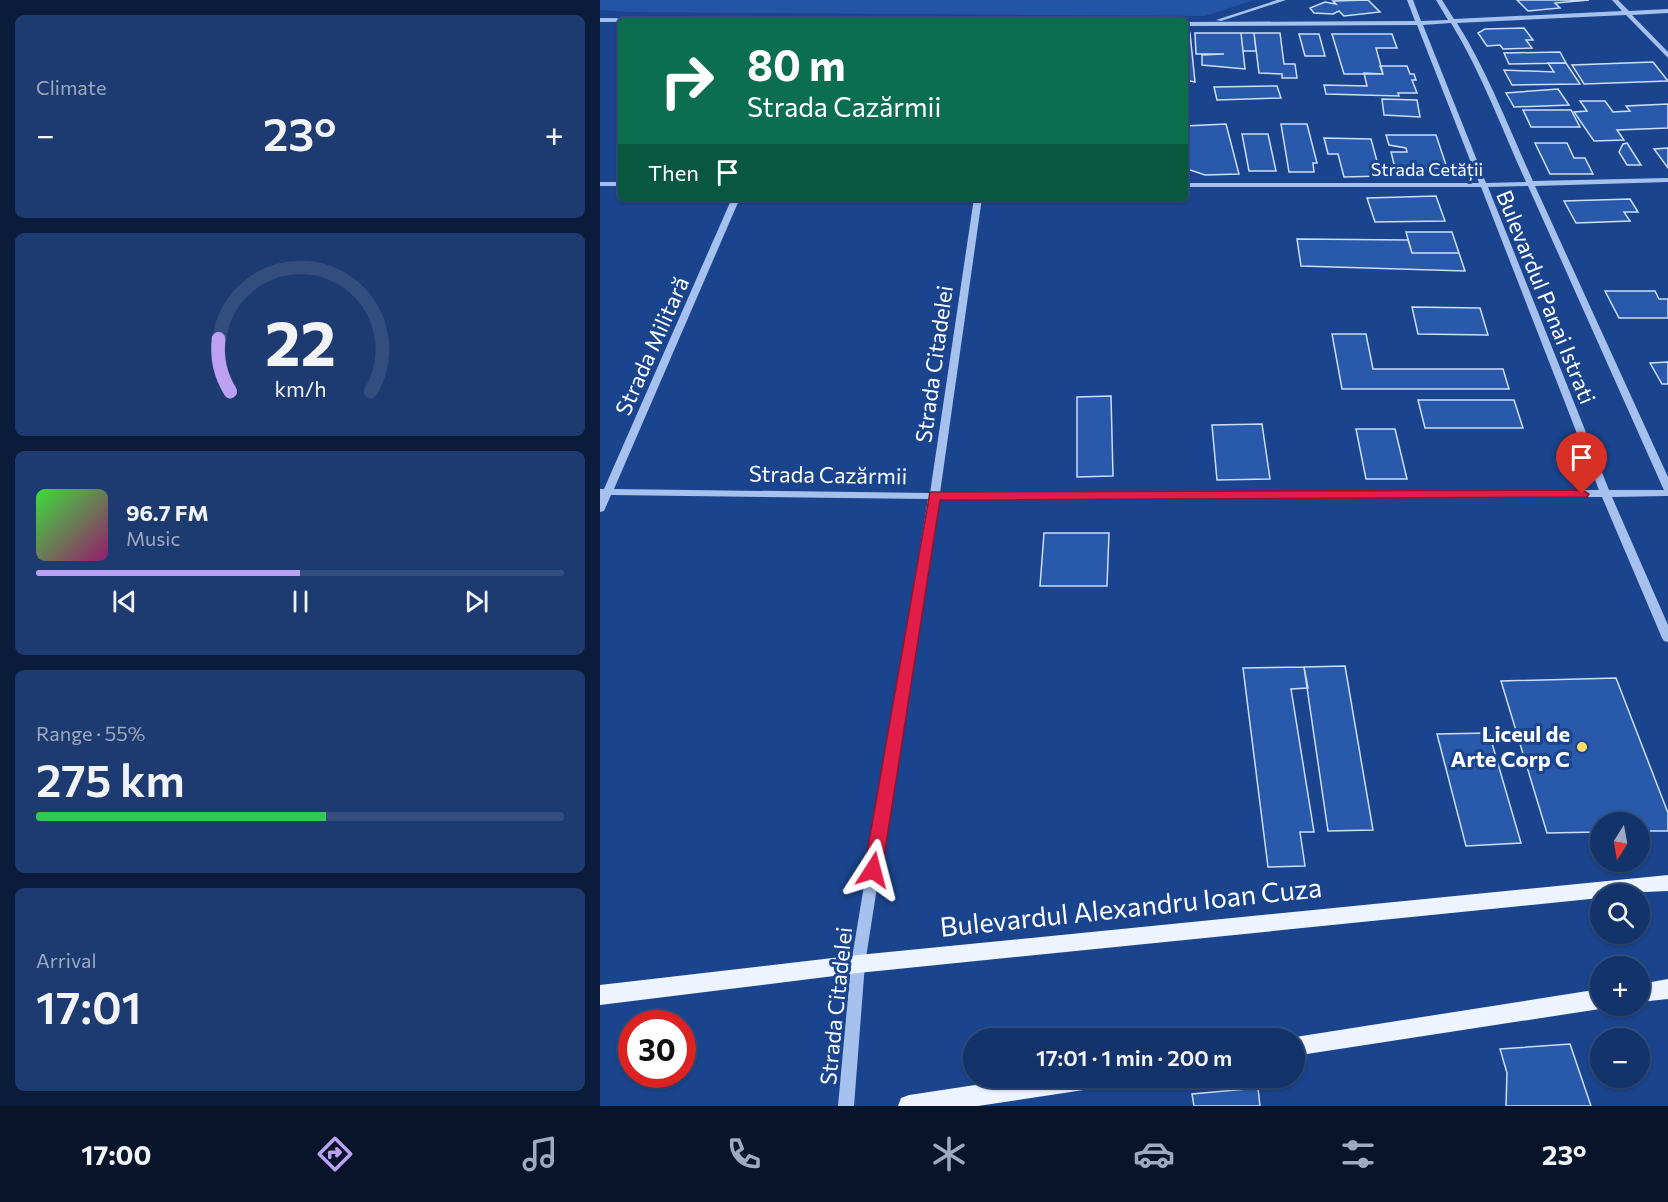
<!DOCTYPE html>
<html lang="en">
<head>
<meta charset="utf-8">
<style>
	:root { --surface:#14336a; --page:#1d3b70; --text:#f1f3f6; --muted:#9daac1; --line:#334e7e; --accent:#bca0f2 }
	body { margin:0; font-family:Commissioner,sans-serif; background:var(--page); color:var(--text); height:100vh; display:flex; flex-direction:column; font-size:22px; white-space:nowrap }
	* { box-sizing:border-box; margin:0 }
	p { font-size:20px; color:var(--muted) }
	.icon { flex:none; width:33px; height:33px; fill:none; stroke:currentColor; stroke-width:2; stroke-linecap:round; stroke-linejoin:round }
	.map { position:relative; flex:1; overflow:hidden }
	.sheet { display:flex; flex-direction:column; gap:15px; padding:15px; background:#0b1c3a; width:600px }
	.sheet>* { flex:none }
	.banner { position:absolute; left:18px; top:18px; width:570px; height:183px; border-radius:6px; box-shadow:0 2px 4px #0004,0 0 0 2px var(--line); background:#0b6e4f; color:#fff; overflow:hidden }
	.needle { width:39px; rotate:191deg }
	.controls { position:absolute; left:990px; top:812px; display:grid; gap:12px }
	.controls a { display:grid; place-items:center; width:60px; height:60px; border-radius:50%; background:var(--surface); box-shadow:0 2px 4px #0004,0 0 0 2px var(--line); font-size:30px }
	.speed { position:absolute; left:18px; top:1010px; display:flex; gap:12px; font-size:30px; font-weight:700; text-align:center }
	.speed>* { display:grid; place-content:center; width:78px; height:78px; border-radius:50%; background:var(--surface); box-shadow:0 2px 4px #0004,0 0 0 2px var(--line); line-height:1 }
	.speed .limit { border:9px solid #d22; background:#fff; color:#111 }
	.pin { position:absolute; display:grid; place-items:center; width:51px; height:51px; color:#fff; margin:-62px -26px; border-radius:50% 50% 50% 0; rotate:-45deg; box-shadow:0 0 6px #0007 }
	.pin .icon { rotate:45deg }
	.me { position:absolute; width:66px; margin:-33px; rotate:9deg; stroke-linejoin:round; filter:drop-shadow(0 0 4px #0008) }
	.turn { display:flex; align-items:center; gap:21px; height:126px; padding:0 30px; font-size:27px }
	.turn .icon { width:78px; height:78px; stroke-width:2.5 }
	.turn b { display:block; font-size:42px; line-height:51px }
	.then { display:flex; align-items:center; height:57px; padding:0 30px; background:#0003; gap:12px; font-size:22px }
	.big { font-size:45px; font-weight:600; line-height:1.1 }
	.sheet .card { flex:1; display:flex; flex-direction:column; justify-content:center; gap:9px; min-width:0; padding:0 21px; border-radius:9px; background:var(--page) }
	.sheet .dial { align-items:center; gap:0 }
	.dial svg { height:156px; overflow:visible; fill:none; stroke:var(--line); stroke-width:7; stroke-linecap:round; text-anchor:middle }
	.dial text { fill:var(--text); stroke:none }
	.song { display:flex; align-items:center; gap:18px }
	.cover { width:72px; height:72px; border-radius:9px; background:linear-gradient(135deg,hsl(120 70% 55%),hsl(320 70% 35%)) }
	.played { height:6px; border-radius:3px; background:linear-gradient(90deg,var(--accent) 50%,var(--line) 50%) }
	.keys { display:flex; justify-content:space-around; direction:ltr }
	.heat { display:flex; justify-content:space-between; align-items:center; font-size:33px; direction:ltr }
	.charge { height:9px; border-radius:4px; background:linear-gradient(90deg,#34c759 55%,var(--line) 0) }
	.trip { position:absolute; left:363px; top:1028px; width:342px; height:60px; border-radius:30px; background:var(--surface); box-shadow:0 2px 4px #0004,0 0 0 2px var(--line); font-weight:600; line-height:60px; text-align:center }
	.tabs { display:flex; height:96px; justify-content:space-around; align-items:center; background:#08142a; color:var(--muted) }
	.tabs .icon { width:42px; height:42px }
	.tabs .on { color:var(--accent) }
	.tabs b { font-size:27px; color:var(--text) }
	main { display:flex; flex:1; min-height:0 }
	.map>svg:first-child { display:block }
	.green { fill:#2354a6 }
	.building { fill:#2959ab; stroke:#cddefa; stroke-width:1.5 }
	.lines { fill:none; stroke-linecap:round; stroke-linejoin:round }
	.minor { fill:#a7c1ee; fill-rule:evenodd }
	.major { fill:#edf3ff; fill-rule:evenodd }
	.route { fill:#e11d48; stroke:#92132f; stroke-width:1.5 }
	.poi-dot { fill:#ffde63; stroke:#1a448d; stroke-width:2 }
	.labels { text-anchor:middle; stroke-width:6; stroke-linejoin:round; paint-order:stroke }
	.far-street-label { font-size:18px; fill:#fff; stroke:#1a448d }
	.street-label { font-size:22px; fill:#fff; stroke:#1a448d }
	.poi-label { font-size:22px; font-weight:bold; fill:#fff; stroke:#1a448d; text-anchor:end }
	.near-street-label { font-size:27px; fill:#fff; stroke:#1a448d }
</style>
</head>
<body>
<main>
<section class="sheet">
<div class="card"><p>Climate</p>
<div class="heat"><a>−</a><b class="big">23°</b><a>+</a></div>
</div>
<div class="card dial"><svg viewBox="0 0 100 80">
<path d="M14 69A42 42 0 1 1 86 69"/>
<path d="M14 69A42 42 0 0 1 8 42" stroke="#bca0f2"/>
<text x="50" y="56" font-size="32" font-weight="700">22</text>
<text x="50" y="72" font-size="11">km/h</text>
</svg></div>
<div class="card">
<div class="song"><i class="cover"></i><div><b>96.7 FM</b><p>Music</p></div></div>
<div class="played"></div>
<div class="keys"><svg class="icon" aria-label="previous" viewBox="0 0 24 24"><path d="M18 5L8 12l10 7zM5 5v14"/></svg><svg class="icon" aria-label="pause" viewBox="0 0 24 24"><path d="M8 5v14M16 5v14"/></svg><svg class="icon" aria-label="next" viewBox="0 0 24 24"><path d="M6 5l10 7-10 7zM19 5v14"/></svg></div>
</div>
<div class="card"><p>Range · 55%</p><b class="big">275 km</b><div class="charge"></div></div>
<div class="card"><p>Arrival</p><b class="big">17:01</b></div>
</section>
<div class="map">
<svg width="1068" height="1106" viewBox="0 0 1068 1106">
	<rect width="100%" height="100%" fill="#1a448d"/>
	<!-- green -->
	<path class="green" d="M 0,0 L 654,0 L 605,16 L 30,12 L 0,10 Z"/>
	<!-- building -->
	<path class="building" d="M 768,0 L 780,12 L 744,16 L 739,11 L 733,14 L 714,13 L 710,8 L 725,2 L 736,4 L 733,1 Z
		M 917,0 L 989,0 L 955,3 L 960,8 L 928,11 Z
		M 924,28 L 933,40 L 926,40 L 932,48 L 903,49 L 900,45 L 887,46 L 878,33 L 885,29 Z
		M 585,33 L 590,33 L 595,82 L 585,80 Z
		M 595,33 L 641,33 L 645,69 L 602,65 L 602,55 L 624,54 L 596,54 Z
		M 641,33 L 654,33 L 656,51 L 643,51 Z
		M 654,33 L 680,33 L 684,64 L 695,64 L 697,78 L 682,78 L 682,74 L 659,73 Z
		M 699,34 L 719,34 L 725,56 L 705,56 Z
		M 732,34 L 792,34 L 797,48 L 776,48 L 783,74 L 744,74 Z
		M 960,52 L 966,63 L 909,64 L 904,53 Z
		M 1053,62 L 1068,81 L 984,84 L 972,65 Z
		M 948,63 L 966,63 L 980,84 L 912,85 L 904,70 L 954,72 Z
		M 780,66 L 807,66 L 810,74 L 814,74 L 816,80 L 812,80 L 817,93 L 798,93 L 799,96 L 726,94 L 724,85 L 767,86 L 764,73 L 783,74 Z
		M 677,86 L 681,98 L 617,100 L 614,87 Z
		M 958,89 L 969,105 L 914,107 L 906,93 Z
		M 782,99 L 817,100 L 820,117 L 784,115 Z
		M 980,101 L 1005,101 L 1013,112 L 1030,111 L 1026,106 L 1068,104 L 1068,128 L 1017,130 L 1024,140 L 994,141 L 974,112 L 987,111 Z
		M 923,110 L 971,110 L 980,127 L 931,127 Z
		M 626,124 L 639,174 L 605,175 L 587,169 L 585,126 Z
		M 681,124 L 707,124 L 717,163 L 713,163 L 714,172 L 689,172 Z
		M 642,134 L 668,134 L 676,171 L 649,171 Z
		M 786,135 L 836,135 L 847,168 L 795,168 L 791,152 L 807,152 L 806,148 L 789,145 Z
		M 724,138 L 771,139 L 781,176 L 744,177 L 738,154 L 728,154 Z
		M 935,143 L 967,143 L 974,158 L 985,158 L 993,174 L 950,174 Z
		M 1027,143 L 1041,165 L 1027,165 L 1019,152 L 1023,144 Z
		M 1068,148 L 1068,168 L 1054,149 Z
		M 836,196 L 845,221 L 775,222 L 767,198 Z
		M 1030,199 L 1038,212 L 1024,212 L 1030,221 L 976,223 L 964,201 Z
		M 806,232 L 852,232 L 859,253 L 812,253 Z
		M 697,239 L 808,240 L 812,253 L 859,253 L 865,271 L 701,266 Z
		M 1005,291 L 1055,291 L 1059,299 L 1068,299 L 1068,318 L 1019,318 Z
		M 812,307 L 880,308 L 888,335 L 818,334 Z
		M 732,334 L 766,334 L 773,369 L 903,369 L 909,389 L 742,389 Z
		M 1068,362 L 1068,384 L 1062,384 L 1050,363 Z
		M 511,396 L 513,476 L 477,477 L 477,397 Z
		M 818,400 L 914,400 L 923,428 L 825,428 Z
		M 662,424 L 670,479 L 617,480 L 612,425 Z
		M 756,429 L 795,429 L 807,479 L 766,479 Z
		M 444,533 L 509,533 L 507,586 L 440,586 Z
		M 745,666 L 773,830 L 728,831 L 704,667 Z
		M 704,667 L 708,688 L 691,689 L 714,832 L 700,832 L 705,866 L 668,867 L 643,668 Z
		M 1016,678 L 1068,813 L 1068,831 L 1040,831 L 1040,822 L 1000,822 L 1000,832 L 947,833 L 901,681 Z
		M 889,733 L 921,843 L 866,846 L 837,734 Z
		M 970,1044 L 991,1106 L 906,1106 L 907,1073 L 900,1049 Z
		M 658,1088 L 660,1106 L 594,1106 L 592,1094 Z"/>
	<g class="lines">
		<!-- minor -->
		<path class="minor" d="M 677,0 L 686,0 L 621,21 L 616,20 Z
			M 807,0 L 813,0 L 821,21 L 848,20 L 836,0 L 842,0 L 854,19 L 1022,11 L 1012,0 L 1018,0 L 1029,11 L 1068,9 L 1068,13 L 1032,15 L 1068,52 L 1068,58 L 1026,15 L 857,23 C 888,72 909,129 933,181 L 1068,178 L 1068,182 L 935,186 L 1068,477 L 1068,496 L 1012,497 L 1068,625 L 1068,642 L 1064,641 L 1062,638 L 1002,497 L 338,499 L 265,964 L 254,1106 L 238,1106 L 251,964 L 328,499 L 11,495 L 4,511 L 0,512 L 0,489 L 4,489 L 132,198 L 140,198 L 14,489 L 330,493 L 374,198 L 382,198 L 340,493 L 999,490 L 881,187 L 585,187 L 585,183 L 879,183 L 817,25 L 585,26 L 585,22 L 815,21 ZM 851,23 C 881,72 902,129 926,182 L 886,183 L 823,25 ZM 928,186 L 1063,488 L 1064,490 L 1009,490 L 888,187 Z
			M 0,18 L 122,19 L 125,21 L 0,22 Z
			M 0,182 L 21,182 L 21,186 L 0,186 Z"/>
		<!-- major -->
		<path class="major" d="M 1068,875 L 1068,891 L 1000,894 L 1000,898 L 258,973 L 0,1005 L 0,985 L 258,955 Z
			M 1068,979 L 1068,999 L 1040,1002 L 1040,984 Z
			M 1000,989 L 1000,1005 L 1008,1005 L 1000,1009 L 694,1056 L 694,1038 L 689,1038 Z
			M 428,1077 L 508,1077 L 504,1084 L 497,1088 L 378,1106 L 298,1106 L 301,1098 L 309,1095 Z"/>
	</g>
	<!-- route -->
	<path class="route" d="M 982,490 L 989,494 L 987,497 L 340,500 L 282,870 L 279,876 L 273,878 L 267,876 L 264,870 L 330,492 Z"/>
	<!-- markers -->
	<circle class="poi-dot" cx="982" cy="747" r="6"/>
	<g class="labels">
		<!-- far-street labels -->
		<g class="far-street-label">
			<text x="827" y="176">Strada Cetății</text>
		</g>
		<!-- street labels -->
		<g class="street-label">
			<text transform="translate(946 297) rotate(68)" y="8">Bulevardul Panai Istrati</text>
			<text transform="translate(52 346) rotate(-66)" y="8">Strada Militară</text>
			<text transform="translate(334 364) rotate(-82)" y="8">Strada Citadelei</text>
			<text transform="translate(228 475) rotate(1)" y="8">Strada Cazărmii</text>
			<text transform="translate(236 1006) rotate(-84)" y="8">Strada Citadelei</text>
		</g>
		<!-- poi labels -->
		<g class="poi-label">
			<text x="970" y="742">Liceul de<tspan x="970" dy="25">Arte Corp C</tspan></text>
		</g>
		<!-- near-street labels -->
		<g class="near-street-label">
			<text transform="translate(531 908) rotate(-6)" y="9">Bulevardul Alexandru Ioan Cuza</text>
		</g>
	</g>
</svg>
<div class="controls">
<a><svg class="needle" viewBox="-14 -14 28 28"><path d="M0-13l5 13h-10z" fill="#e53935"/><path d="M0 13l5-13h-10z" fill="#9daac1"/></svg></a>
<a><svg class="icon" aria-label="search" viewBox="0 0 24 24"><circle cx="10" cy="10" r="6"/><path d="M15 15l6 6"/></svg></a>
<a>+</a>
<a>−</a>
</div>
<div class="speed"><div class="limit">30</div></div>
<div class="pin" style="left:982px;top:494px;background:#d93025"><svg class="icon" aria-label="arrive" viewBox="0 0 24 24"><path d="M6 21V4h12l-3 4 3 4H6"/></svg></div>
<svg class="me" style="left:273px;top:870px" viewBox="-20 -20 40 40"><path d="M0-17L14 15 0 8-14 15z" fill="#e11d48" stroke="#fff" stroke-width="4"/></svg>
<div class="trip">17:01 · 1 min · 200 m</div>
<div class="banner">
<div class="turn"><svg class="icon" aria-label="right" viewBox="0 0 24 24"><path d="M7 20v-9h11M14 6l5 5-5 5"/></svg><div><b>80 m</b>Strada Cazărmii</div></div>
<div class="then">Then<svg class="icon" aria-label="arrive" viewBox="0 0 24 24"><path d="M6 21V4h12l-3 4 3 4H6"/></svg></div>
</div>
</div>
</main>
<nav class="tabs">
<b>17:00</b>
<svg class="icon on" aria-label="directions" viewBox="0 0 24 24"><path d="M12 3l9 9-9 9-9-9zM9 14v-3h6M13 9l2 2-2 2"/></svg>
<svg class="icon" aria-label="music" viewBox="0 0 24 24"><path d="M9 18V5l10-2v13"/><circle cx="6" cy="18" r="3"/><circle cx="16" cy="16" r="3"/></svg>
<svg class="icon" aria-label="phone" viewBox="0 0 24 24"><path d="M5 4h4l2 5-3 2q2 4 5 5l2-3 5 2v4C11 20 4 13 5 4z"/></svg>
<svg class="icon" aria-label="climate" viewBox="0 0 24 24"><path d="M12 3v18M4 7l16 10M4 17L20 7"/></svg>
<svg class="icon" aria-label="car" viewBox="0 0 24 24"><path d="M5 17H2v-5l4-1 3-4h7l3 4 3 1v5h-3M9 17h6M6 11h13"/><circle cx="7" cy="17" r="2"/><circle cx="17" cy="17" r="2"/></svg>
<svg class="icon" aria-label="filters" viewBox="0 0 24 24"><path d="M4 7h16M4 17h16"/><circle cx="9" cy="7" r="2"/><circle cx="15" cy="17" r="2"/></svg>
<b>23°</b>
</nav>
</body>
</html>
